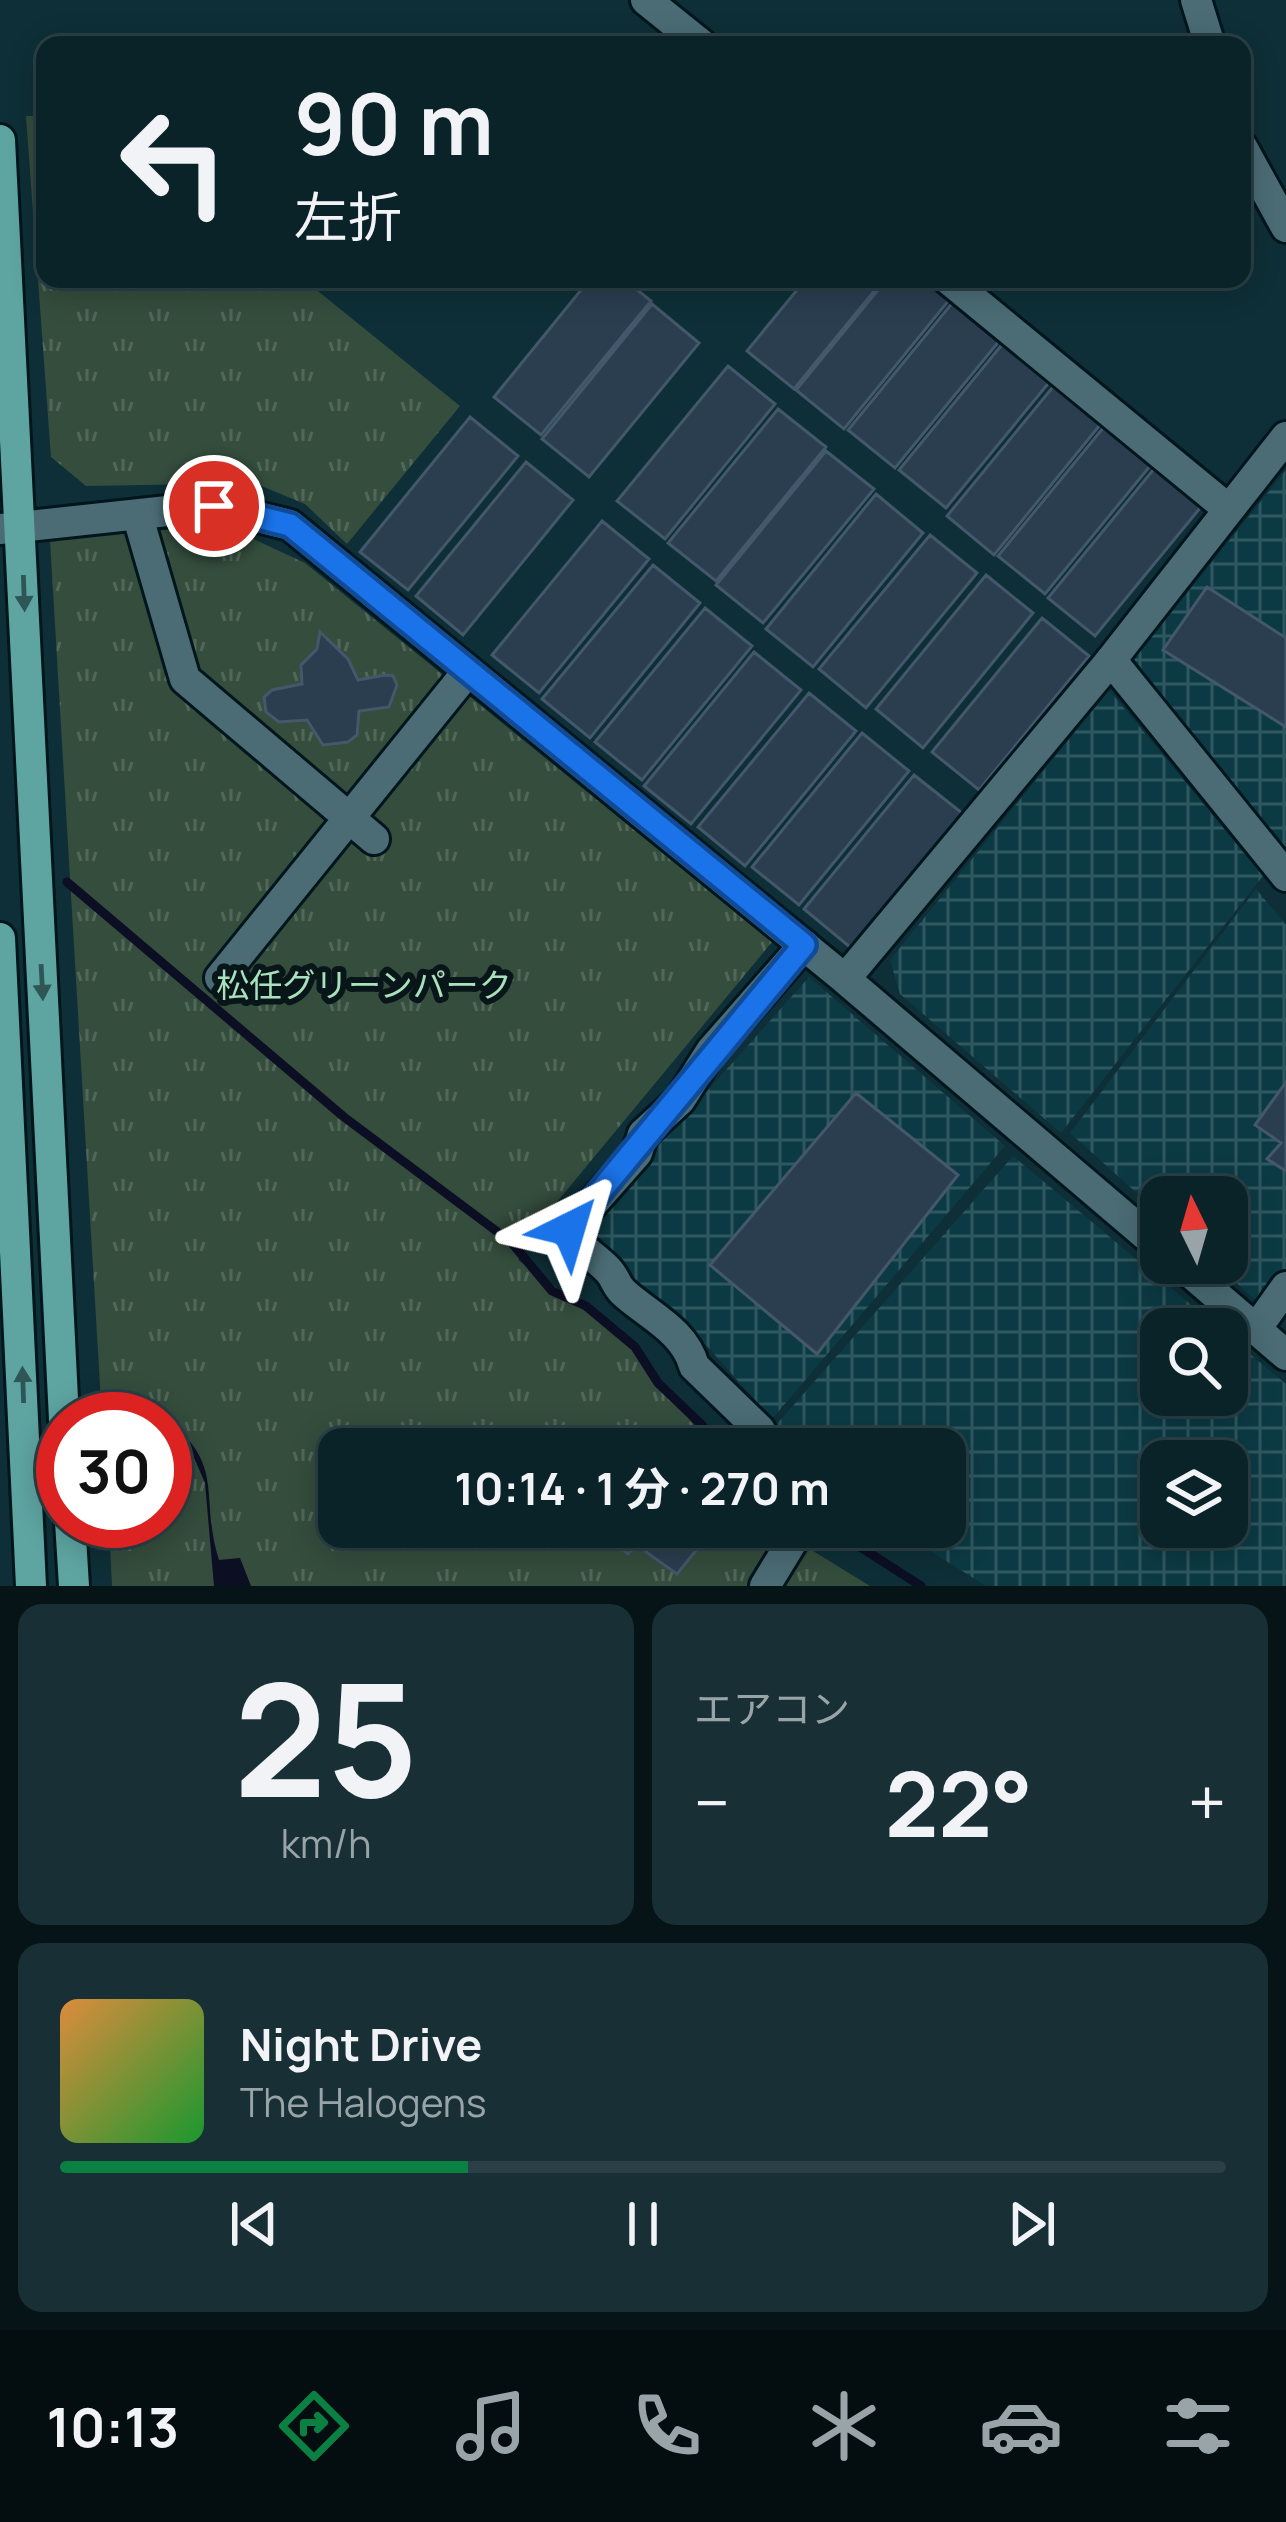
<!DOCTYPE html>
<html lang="ja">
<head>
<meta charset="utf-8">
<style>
	:root { --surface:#0a2329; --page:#182f35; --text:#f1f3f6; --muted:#99a4a8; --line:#2a4046; --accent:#0b8043 }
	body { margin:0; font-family:Manrope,"Noto Sans JP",sans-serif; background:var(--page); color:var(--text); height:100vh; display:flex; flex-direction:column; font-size:45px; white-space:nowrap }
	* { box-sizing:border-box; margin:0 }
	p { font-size:39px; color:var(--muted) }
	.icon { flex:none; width:66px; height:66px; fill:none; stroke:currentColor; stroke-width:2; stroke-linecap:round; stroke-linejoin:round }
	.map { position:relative; height:1586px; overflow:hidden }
	.panel { display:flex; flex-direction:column; gap:18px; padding:18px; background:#061317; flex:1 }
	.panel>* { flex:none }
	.guide { position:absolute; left:36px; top:36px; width:1215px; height:252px; border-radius:24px; box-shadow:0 6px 30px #0003,0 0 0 3px var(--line); background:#0a2329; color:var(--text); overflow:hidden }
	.needle { width:78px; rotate:355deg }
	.fabs { position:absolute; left:1140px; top:1176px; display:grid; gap:24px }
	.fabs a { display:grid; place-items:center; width:108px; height:108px; border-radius:24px; background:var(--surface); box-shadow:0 6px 30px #0003,0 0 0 3px var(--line); font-size:60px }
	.speed { position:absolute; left:36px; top:1392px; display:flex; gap:24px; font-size:60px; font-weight:700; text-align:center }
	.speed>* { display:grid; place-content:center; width:156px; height:156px; border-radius:50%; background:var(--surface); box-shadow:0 6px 30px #0003,0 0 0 3px var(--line); line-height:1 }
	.speed .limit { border:18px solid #d22; background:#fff; color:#111 }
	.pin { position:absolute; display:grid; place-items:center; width:102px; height:102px; color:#fff; margin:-51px; border:6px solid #fff; border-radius:50%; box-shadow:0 3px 12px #0007 }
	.me { position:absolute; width:132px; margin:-66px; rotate:40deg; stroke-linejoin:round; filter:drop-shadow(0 0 9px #0008) }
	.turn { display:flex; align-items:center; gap:42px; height:252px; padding:0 60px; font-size:54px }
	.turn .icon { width:156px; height:156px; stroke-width:2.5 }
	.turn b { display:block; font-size:84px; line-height:102px }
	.big { font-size:90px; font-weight:700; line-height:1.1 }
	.panel .tile { flex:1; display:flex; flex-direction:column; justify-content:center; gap:18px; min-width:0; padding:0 42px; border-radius:24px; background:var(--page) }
	.panel .dial { align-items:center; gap:0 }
	.dial b { font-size:156px; line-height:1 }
	.song { display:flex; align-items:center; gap:36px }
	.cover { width:144px; height:144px; border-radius:18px; background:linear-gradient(135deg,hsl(30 70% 55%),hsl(130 70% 35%)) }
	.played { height:12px; border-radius:6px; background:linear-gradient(90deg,var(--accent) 35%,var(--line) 35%) }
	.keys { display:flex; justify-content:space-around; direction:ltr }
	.heat { display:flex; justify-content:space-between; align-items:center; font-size:66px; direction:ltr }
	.panel .tiles { flex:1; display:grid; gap:18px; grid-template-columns:1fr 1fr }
	.tile:last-child { grid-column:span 2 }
	.trip { position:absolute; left:318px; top:1428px; width:648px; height:120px; border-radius:24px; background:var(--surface); box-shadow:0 6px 30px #0003,0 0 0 3px var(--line); font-weight:700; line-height:120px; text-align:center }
	.tab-bar { display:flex; height:192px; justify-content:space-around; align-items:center; background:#040e10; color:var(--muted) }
	.tab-bar .icon { width:84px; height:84px }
	.tab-bar .selected { color:var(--accent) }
	.tab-bar b { font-size:54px; color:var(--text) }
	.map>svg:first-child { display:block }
	.industrial { fill:url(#industrial-grid); fill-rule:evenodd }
	.park { fill:url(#park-tufts) }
	.water { fill:#0c0e24 }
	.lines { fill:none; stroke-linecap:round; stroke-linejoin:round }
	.stream { stroke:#0c0e24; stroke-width:9 }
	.building { fill:#2a3e50; stroke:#43586b; stroke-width:3 }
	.minor-casing { stroke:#00161c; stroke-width:36 }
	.tertiary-casing { stroke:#00161c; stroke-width:36 }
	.primary-casing { stroke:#00161c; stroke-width:36 }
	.minor { stroke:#4b6c75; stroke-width:30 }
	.tertiary { stroke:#4b6c75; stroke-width:30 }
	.primary { stroke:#5ea5a2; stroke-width:30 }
	.oneway { fill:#2f5657 }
	.route-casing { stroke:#114b97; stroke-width:30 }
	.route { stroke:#1a73e8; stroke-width:21 }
	.labels { text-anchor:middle; stroke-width:12; stroke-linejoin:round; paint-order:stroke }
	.park-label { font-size:33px; fill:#a9e1bc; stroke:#081519 }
</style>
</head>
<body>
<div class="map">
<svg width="1286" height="1586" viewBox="0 0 1286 1586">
	<defs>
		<pattern id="industrial-grid" width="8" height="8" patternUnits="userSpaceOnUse" patternTransform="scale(3)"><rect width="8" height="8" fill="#0c3a44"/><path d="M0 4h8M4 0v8" fill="none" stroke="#2f5760"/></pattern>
		<pattern id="park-tufts" width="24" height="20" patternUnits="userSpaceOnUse" patternTransform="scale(3)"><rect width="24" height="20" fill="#344d3d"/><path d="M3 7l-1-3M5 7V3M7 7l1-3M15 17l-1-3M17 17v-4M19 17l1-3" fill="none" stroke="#51675a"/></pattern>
	</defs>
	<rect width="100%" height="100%" fill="#0e2f37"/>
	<!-- industrial -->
	<path class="industrial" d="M 1286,470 L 1286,852 L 1134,659 Z
		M 1109,690 L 1263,876 L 1061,1133 L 900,994 L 890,960 Z
		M 1256,889 L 1286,925 L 1286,1272 L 1263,1307 L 1214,1263 L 1227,1263 L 1227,1197 L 1161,1197 L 1161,1215 L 1070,1133 Z
		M 809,977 L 1005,1146 L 772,1419 L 689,1326 L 593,1245 L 592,1220 Z
		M 1013,1156 L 1220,1329 L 1161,1329 L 1161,1395 L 1227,1395 L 1227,1335 L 1286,1384 L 1286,1586 L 986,1586 L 892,1527 L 945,1527 L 945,1449 L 804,1449 L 776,1425 ZM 1227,1461 L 1227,1527 L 1161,1527 L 1161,1461 Z"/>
	<!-- park -->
	<path class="park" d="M 26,116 L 45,116 L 45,279 L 303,279 L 460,406 L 347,544 L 305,504 L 254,483 L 86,486 L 51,457 Z
		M 223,525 L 305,563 L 772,942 L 542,1220 L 518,1260 L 623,1336 L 713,1449 L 339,1449 L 339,1527 L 774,1527 L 870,1586 L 112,1586 L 109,1521 L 165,1521 L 165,1419 L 102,1419 L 50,540 Z"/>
	<!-- water -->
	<path class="water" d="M 156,1412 C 230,1462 198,1495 219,1560 L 240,1558 L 251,1586 L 214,1586 L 205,1483 L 192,1453 Z"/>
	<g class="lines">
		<!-- stream -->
		<path class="stream" d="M 67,882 L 344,1117 L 511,1242 L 552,1291 L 586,1306 L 635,1347 L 658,1383 L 703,1426 L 717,1449
			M 829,1527 L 921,1586"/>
	</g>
	<!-- building -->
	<path class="building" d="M 590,279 L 624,279 L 651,301 L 541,435 L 494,397 Z
		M 806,279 L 884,279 L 794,389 L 747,351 Z
		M 887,279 L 935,279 L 954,294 L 844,429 L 796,390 Z
		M 958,296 L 1005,334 L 895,468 L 848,430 Z
		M 652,304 L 699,343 L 589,477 L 542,439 Z
		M 1009,336 L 1056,374 L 946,508 L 899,470 Z
		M 728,366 L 775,404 L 665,539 L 617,501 Z
		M 1057,382 L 1104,420 L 994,555 L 947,516 Z
		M 778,409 L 826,447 L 716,581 L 668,543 Z
		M 470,417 L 518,456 L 408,590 L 360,552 Z
		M 1108,422 L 1155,460 L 1045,594 L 998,556 Z
		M 826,451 L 874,489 L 763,623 L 716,585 Z
		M 526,462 L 573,500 L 463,635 L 416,596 Z
		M 1158,464 L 1205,502 L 1095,636 L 1048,598 Z
		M 876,494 L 923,533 L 813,667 L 766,629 Z
		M 602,521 L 649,559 L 539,693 L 492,655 Z
		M 930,535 L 977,573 L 866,708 L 819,669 Z
		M 653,565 L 700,603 L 590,738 L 542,699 Z
		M 986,575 L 1033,613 L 923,748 L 876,709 Z
		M 1207,587 L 1286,638 L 1286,727 L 1163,650 Z
		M 705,608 L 752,646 L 642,780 L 595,742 Z
		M 1042,618 L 1089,656 L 979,790 L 932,752 Z
		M 320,632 L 348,659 L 358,680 L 385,675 L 393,676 L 397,685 L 389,707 L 359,711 L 357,735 L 348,742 L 323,745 L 307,720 L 279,722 L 266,712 L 264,697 L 272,690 L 302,684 L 301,665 L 317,649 Z
		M 754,652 L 801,690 L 691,824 L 644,786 Z
		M 809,693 L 856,731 L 745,866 L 698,827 Z
		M 862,733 L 909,771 L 799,905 L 752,867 Z
		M 914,775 L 962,813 L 851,948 L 804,909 Z
		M 1286,1082 L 1286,1171 L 1267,1159 L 1281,1143 L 1255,1125 Z
		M 856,1093 L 958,1175 L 817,1354 L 710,1265 Z
		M 595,1527 L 715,1527 L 677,1574 L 646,1552 L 659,1535 L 650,1529 L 628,1554 Z"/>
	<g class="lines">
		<!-- minor casing -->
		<g class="minor-casing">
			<path id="minor" d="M 646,0 L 702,45
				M 1196,0 L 1210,45
				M 1242,147 L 1286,227
				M 948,279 L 1227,508
				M 138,517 L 185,679 L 374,839
				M 1111,660 L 1286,876
				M 220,978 L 468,671
				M 1256,1329 L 1286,1287
				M 766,1449 L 760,1430 L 694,1366 C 685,1331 648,1315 624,1293 C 616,1286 615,1277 608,1270 C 594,1255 578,1249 570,1229 L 637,1153 L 643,1134 L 680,1100 L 711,1051 L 804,945
				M 765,1586 L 801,1527"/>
		</g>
		<!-- tertiary casing -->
		<g class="tertiary-casing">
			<path id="tertiary" d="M 0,529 L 214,506 L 290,525 L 845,979 L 1111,660 L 1286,437
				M 845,979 L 1161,1248
				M 1179,1263 L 1286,1355"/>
		</g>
		<!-- primary casing -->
		<g class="primary-casing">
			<path id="primary" d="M 0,140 L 64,1419
				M 0,938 L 31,1586
				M 70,1521 L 74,1586"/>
		</g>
		<!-- minor -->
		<use href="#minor" class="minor"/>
		<!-- tertiary -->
		<use href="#tertiary" class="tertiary"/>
		<!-- primary -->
		<use href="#primary" class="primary"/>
	</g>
	<!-- one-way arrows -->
	<defs><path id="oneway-solid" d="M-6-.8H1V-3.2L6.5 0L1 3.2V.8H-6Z" transform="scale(3)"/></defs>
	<g class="oneway">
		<use href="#oneway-solid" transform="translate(24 593) rotate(88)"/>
		<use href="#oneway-solid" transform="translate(42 982) rotate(87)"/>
		<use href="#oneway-solid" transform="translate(23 1385) rotate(-92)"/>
	</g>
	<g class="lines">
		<!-- route casing -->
		<g class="route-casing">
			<path id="route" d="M 214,506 L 290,525 L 804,945 L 569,1229"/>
		</g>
		<!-- route -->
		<use href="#route" class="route"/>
	</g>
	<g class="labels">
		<!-- park labels -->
		<g class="park-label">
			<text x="364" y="997">松任グリーンパーク</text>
		</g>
	</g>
</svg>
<div class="fabs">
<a><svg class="needle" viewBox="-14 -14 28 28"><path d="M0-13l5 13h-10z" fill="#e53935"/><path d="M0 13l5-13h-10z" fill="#99a4a8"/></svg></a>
<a><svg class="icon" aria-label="search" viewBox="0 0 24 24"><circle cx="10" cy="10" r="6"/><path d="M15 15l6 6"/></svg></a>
<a><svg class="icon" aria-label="layers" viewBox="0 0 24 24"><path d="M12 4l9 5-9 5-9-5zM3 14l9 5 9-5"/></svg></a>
</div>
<div class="speed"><div class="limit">30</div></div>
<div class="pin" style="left:214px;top:506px;background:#d93025"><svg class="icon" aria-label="arrive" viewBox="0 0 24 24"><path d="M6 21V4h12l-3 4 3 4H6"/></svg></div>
<svg class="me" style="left:569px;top:1229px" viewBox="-20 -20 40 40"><path d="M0-17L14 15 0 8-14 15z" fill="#1a73e8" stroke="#fff" stroke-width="4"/></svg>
<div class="trip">10:14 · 1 分 · 270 m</div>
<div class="guide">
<div class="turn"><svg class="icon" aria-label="left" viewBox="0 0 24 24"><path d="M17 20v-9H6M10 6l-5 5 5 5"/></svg><div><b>90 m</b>左折</div></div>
</div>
</div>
<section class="panel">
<div class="tiles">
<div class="tile dial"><b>25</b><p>km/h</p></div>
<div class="tile"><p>エアコン</p>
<div class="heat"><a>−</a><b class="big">22°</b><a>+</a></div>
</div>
<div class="tile">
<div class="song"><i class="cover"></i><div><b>Night Drive</b><p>The Halogens</p></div></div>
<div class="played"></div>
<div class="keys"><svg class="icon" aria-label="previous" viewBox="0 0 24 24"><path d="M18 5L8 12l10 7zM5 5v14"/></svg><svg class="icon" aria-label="pause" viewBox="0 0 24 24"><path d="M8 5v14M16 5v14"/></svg><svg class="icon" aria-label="next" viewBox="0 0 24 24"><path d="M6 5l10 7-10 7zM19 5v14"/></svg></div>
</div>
</div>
</section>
<nav class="tab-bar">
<b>10:13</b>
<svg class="icon selected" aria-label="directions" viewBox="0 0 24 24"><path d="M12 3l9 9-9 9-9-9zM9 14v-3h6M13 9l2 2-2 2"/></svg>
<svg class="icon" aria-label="music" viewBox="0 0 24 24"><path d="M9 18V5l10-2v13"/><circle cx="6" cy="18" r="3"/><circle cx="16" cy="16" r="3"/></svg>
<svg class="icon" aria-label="phone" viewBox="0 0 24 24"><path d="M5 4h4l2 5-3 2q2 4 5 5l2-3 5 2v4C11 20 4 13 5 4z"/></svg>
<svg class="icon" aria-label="climate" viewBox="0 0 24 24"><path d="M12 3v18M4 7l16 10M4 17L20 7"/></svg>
<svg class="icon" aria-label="car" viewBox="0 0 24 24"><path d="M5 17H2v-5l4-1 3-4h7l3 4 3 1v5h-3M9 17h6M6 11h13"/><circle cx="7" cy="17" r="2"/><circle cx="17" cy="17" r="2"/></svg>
<svg class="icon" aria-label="filters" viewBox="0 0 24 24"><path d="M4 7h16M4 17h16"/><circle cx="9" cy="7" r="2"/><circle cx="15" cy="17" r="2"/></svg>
</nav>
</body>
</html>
